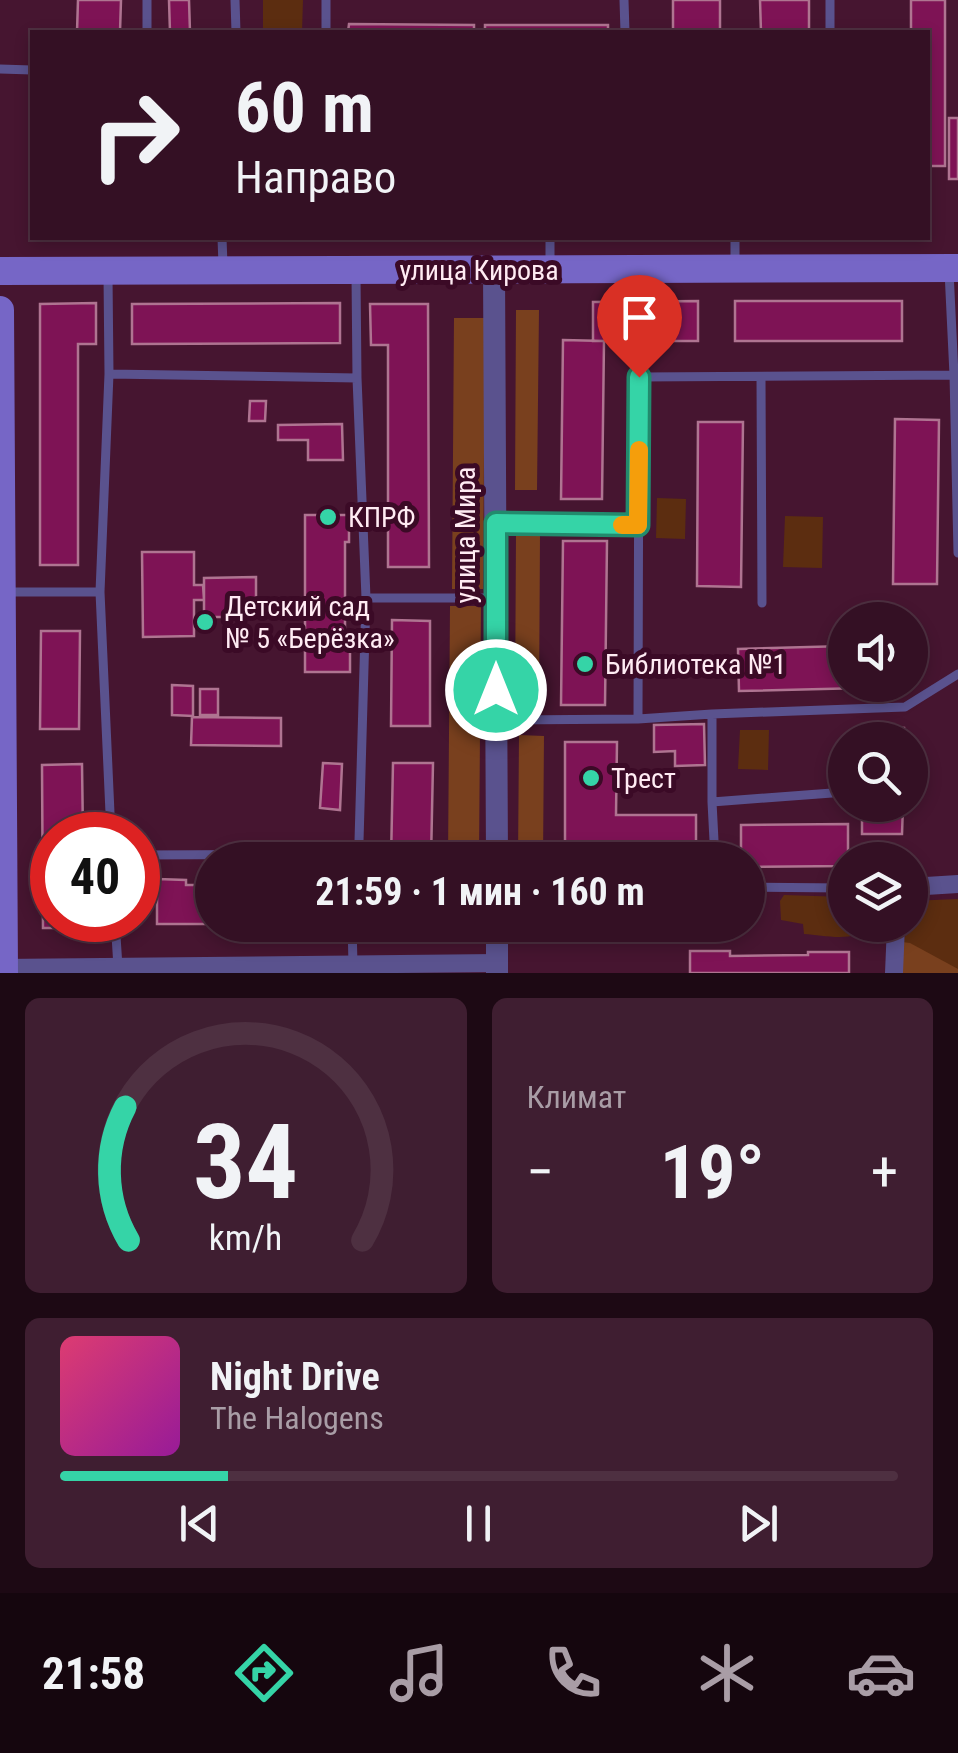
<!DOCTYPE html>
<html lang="ru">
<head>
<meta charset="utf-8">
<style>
	:root { --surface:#341024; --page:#3f1e31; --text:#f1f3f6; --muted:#a99da6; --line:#4e3041; --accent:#35d4a7 }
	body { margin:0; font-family:"Roboto Condensed",sans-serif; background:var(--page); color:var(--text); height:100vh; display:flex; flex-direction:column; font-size:38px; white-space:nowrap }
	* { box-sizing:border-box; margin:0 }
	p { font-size:32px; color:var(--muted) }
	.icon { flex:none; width:55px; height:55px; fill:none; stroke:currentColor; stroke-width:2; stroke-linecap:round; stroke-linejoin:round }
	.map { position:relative; height:973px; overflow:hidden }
	.side { display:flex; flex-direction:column; gap:25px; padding:25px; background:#1d0914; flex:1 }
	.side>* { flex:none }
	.guide { position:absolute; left:30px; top:30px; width:900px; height:210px; border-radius:0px; box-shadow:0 5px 15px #0003,0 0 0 2px var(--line); background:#341024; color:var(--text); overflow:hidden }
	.controls { position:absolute; left:828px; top:602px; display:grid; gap:20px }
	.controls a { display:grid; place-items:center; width:100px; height:100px; border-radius:50%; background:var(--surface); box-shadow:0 5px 15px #0003,0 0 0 2px var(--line); font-size:50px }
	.speed { position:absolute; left:30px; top:812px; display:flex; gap:20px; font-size:50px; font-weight:700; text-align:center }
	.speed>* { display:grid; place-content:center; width:130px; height:130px; border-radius:50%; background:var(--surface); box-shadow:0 5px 15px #0003,0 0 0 2px var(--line); line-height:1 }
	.speed .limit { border:15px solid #d22; background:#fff; color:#111 }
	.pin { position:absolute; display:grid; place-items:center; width:85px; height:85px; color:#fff; margin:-102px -42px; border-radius:50% 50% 50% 0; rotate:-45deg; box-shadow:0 0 10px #0007 }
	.pin .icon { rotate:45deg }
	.me { position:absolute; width:110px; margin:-55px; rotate:0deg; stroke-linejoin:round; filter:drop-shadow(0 0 8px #0008) }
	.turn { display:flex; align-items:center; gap:35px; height:210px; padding:0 40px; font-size:45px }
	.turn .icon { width:130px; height:130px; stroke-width:2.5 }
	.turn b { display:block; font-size:70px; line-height:85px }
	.big { font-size:75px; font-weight:700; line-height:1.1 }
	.side .widget { flex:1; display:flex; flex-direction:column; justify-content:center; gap:15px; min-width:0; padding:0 35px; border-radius:15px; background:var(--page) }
	.side .dial { align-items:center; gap:0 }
	.dial svg { height:260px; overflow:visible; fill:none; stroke:var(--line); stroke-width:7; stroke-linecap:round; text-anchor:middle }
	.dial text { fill:var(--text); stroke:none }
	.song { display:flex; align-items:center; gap:30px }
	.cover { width:120px; height:120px; border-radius:15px; background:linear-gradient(135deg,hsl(340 70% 55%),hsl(300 70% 35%)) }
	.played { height:10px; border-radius:5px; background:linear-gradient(90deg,var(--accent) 20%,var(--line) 20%) }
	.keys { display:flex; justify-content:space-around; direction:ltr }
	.heat { display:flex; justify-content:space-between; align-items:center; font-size:55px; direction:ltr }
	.side .tiles { flex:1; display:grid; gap:25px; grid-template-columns:1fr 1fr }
	.widget:last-child { grid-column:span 2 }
	.trip { position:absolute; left:195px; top:842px; width:570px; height:100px; border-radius:50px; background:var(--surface); box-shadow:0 5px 15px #0003,0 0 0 2px var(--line); font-weight:700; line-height:100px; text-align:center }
	.dock { display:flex; height:160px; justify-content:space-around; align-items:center; background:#15060e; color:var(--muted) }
	.dock .icon { width:70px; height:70px }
	.dock .current { color:var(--accent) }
	.dock b { font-size:45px; color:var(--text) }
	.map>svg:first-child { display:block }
	.green { fill:#5c2d10 }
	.forest { fill:#79401e }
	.building { fill:#7e1355; stroke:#af7491; stroke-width:2.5 }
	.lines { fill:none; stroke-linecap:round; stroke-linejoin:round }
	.service { stroke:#5a528e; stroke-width:9 }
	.minor { stroke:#5a528e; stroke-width:18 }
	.tertiary { stroke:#5a528e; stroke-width:22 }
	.secondary { stroke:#7666c6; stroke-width:28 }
	.route-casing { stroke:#228a6d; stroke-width:25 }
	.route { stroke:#35d4a7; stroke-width:18 }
	.slow { stroke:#f59e0b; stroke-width:18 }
	.poi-dot { fill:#35d4a7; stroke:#3b0a26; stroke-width:4 }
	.labels { text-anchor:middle; stroke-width:10; stroke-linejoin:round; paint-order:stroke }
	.street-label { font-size:28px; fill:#ffebf3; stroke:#3b0a26 }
	.poi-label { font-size:28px; fill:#ffebf3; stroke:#3b0a26; text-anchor:start }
</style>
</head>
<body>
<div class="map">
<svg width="958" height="973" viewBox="0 0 958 973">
	<rect width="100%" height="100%" fill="#461530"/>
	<!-- green -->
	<path class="green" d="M 263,0 L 303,0 L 302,32 L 263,32 Z
		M 657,498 L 686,499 L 685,539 L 656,538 Z
		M 785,516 L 823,517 L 822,568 L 783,567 Z
		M 740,730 L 769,730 L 768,770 L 738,769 Z
		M 784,895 L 845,897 L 845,925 L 870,925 C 856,944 825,935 804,934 L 803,924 L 781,920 L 780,901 Z
		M 958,899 L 958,973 L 902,942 L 907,933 L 907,925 L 910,925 L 910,901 Z"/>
	<!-- forest -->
	<path class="forest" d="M 516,310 L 539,310 L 537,490 L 515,490 Z
		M 454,318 L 485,318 L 483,589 L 452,589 Z
		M 516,533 L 540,534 L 539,708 L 515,707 Z
		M 450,606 L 481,606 L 479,860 L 448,860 Z
		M 519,735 L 544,736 L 543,860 L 518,860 Z
		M 902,942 L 910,943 L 958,969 L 958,973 L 897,973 Z"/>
	<!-- building -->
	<path class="building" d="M 78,0 L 121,0 L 120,32 L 77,32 Z
		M 169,0 L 189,0 L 190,32 L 170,32 Z
		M 673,0 L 720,0 L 720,32 L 673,32 Z
		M 760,0 L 809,0 L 809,32 L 761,32 Z
		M 911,0 L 945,0 L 945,166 L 928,166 L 928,32 L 911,32 Z
		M 349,24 L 474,25 L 474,32 L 348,32 Z
		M 485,25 L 608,25 L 608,32 L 485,32 Z
		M 949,118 L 958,118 L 958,179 L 949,179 Z
		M 698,301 L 698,341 L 593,341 L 593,302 Z
		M 735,301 L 902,301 L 902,341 L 735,341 Z
		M 96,303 L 96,344 L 78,344 L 78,565 L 40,565 L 40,304 Z
		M 340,303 L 340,343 L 132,344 L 132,304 Z
		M 370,304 L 428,304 L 429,567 L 388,567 L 388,345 L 371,345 Z
		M 563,340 L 604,341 L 602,499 L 561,499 Z
		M 250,401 L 266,401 L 265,421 L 249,421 Z
		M 895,419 L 939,420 L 937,584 L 893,584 Z
		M 698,422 L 743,422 L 741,587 L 697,586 Z
		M 342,424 L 343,460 L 308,460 L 308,440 L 278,440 L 278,425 Z
		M 305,515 L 349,515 L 349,542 L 345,542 L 345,645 L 350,645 L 350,672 L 305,672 Z
		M 563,541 L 607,541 L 605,705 L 561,705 Z
		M 142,552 L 194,552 L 194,585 L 203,585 L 204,600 L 194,600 L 194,636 L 143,637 Z
		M 256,577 L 256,617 L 204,617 L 204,578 Z
		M 392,620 L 430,621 L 430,726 L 391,726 Z
		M 41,631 L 80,631 L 79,729 L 40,729 Z
		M 845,646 L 845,685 L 904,687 L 739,691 L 738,649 Z
		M 172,685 L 193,686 L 193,716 L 172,715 Z
		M 200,689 L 218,689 L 218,715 L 200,715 Z
		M 192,717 L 281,718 L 281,746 L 191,745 Z
		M 704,724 L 705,765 L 675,766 L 675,751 L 654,752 L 654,725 Z
		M 863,727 L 904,728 L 904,740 L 863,740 Z
		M 565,742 L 617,742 L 616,815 L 696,815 L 696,860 L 565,860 Z
		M 323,763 L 342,764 L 340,810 L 320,808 Z
		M 393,763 L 433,763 L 431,860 L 391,860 Z
		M 82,764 L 83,835 L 52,835 L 52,920 L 99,920 L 99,928 L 43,928 L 42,765 Z
		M 862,805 L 903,805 L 902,834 L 862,834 Z
		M 848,824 L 848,860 L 845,860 L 845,866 L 748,867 L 748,860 L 741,860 L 741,825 Z
		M 157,879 L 186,880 L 186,885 L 212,885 L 212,924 L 157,924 Z
		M 690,951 L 730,951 L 730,956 L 808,955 L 808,952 L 849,952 L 849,973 L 690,973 Z"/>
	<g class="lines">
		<!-- service -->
		<path class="service" d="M 235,0 L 236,32
			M 326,0 L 326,32
			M 624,0 L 625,32
			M 830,0 L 830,32
			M 147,32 L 147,0
			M 0,69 L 32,70
			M 222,238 L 223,265
			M 550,238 L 550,267
			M 735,238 L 735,265
			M 949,271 L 954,375 L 958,553
			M 108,276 L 109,374
			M 356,276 L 357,378
			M 761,377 L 762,603
			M 496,523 L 638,525
			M 5,592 L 100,592
			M 366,598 L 493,598
			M 712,714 L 638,719 L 639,377 L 958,375
			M 496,720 L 638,719
			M 832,793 L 712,802 L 712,714 L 905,707 L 958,674
			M 712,802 L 715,860
			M 111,835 L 100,592 L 109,374 L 357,378 L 366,598 L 359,841 L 351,854 L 351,860
			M 138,855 L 351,854
			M 748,887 L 845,888
			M 115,920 L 118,967
			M 352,925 L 353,964"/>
		<!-- minor -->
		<path class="minor" d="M 910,887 L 958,884
			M 0,968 L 497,963
			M 894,973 L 896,925"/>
		<!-- tertiary -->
		<path class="tertiary" d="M 494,270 L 497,860
			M 497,925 L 497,973"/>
		<!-- secondary -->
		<path class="secondary" d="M 0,271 L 958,268
			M 0,310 L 4,973"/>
	</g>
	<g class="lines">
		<!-- route casing -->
		<g class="route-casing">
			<path id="route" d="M 496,690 L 496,523 L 638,525 L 639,377"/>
		</g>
		<!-- route -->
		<use href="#route" class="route"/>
		<!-- slow -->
		<path class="slow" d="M 622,525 L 638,525 L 639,450"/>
	</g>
	<!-- markers -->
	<g class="poi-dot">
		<circle cx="328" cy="517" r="10"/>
		<circle cx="205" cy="622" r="10"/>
		<circle cx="585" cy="664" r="10"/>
		<circle cx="591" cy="778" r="10"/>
	</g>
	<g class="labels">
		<!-- street labels -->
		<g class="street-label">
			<text x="479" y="280">улица Кирова</text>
			<text transform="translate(465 535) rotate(-90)" y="10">улица Мира</text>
		</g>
		<!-- poi labels -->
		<g class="poi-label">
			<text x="348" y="527">КПРФ</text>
			<text x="225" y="616">Детский сад<tspan x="225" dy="32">№ 5 «Берёзка»</tspan></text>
			<text x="605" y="674">Библиотека №1</text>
			<text x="611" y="788">Трест</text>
		</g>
	</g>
</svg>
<div class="controls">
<a><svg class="icon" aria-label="sound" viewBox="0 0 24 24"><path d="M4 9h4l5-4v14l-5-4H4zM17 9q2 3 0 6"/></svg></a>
<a><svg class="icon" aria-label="search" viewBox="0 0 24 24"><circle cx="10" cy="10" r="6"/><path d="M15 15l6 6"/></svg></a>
<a><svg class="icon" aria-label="layers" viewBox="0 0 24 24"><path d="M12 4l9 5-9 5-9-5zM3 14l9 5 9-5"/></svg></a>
</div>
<div class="speed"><div class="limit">40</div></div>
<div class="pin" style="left:639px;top:377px;background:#d93025"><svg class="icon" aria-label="arrive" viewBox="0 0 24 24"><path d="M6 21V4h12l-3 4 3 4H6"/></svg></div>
<svg class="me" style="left:496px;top:690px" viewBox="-20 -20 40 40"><circle r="17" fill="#35d4a7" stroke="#fff" stroke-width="3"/><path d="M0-11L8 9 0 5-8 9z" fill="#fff"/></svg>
<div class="trip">21:59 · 1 мин · 160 m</div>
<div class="guide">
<div class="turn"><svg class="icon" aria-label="right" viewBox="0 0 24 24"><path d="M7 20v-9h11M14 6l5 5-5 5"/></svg><div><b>60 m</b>Направо</div></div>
</div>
</div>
<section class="side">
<div class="tiles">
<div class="widget dial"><svg viewBox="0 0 100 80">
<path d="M14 69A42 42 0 1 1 86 69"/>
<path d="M14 69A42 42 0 0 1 13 28" stroke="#35d4a7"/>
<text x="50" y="56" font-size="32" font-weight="700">34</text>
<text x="50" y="72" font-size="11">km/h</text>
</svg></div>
<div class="widget"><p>Климат</p>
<div class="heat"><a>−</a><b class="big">19°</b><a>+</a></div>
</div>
<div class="widget">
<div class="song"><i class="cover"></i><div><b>Night Drive</b><p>The Halogens</p></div></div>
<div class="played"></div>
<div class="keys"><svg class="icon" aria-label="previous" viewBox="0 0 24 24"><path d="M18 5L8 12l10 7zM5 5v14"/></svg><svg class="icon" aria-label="pause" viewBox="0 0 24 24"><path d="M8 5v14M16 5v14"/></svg><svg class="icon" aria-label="next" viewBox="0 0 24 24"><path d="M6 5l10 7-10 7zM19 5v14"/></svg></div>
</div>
</div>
</section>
<nav class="dock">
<b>21:58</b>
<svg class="icon current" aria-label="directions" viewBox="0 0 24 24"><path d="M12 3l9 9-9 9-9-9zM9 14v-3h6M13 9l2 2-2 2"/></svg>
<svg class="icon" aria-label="music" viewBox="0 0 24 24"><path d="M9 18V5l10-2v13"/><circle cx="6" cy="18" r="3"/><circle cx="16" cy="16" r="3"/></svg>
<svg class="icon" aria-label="phone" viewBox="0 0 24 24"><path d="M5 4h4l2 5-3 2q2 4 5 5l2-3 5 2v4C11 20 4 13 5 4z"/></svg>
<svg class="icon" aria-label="climate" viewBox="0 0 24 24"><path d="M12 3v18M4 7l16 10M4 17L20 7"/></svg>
<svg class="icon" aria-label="car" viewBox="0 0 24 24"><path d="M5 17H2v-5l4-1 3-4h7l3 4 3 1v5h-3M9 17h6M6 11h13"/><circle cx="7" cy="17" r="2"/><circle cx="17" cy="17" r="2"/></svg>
</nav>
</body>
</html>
